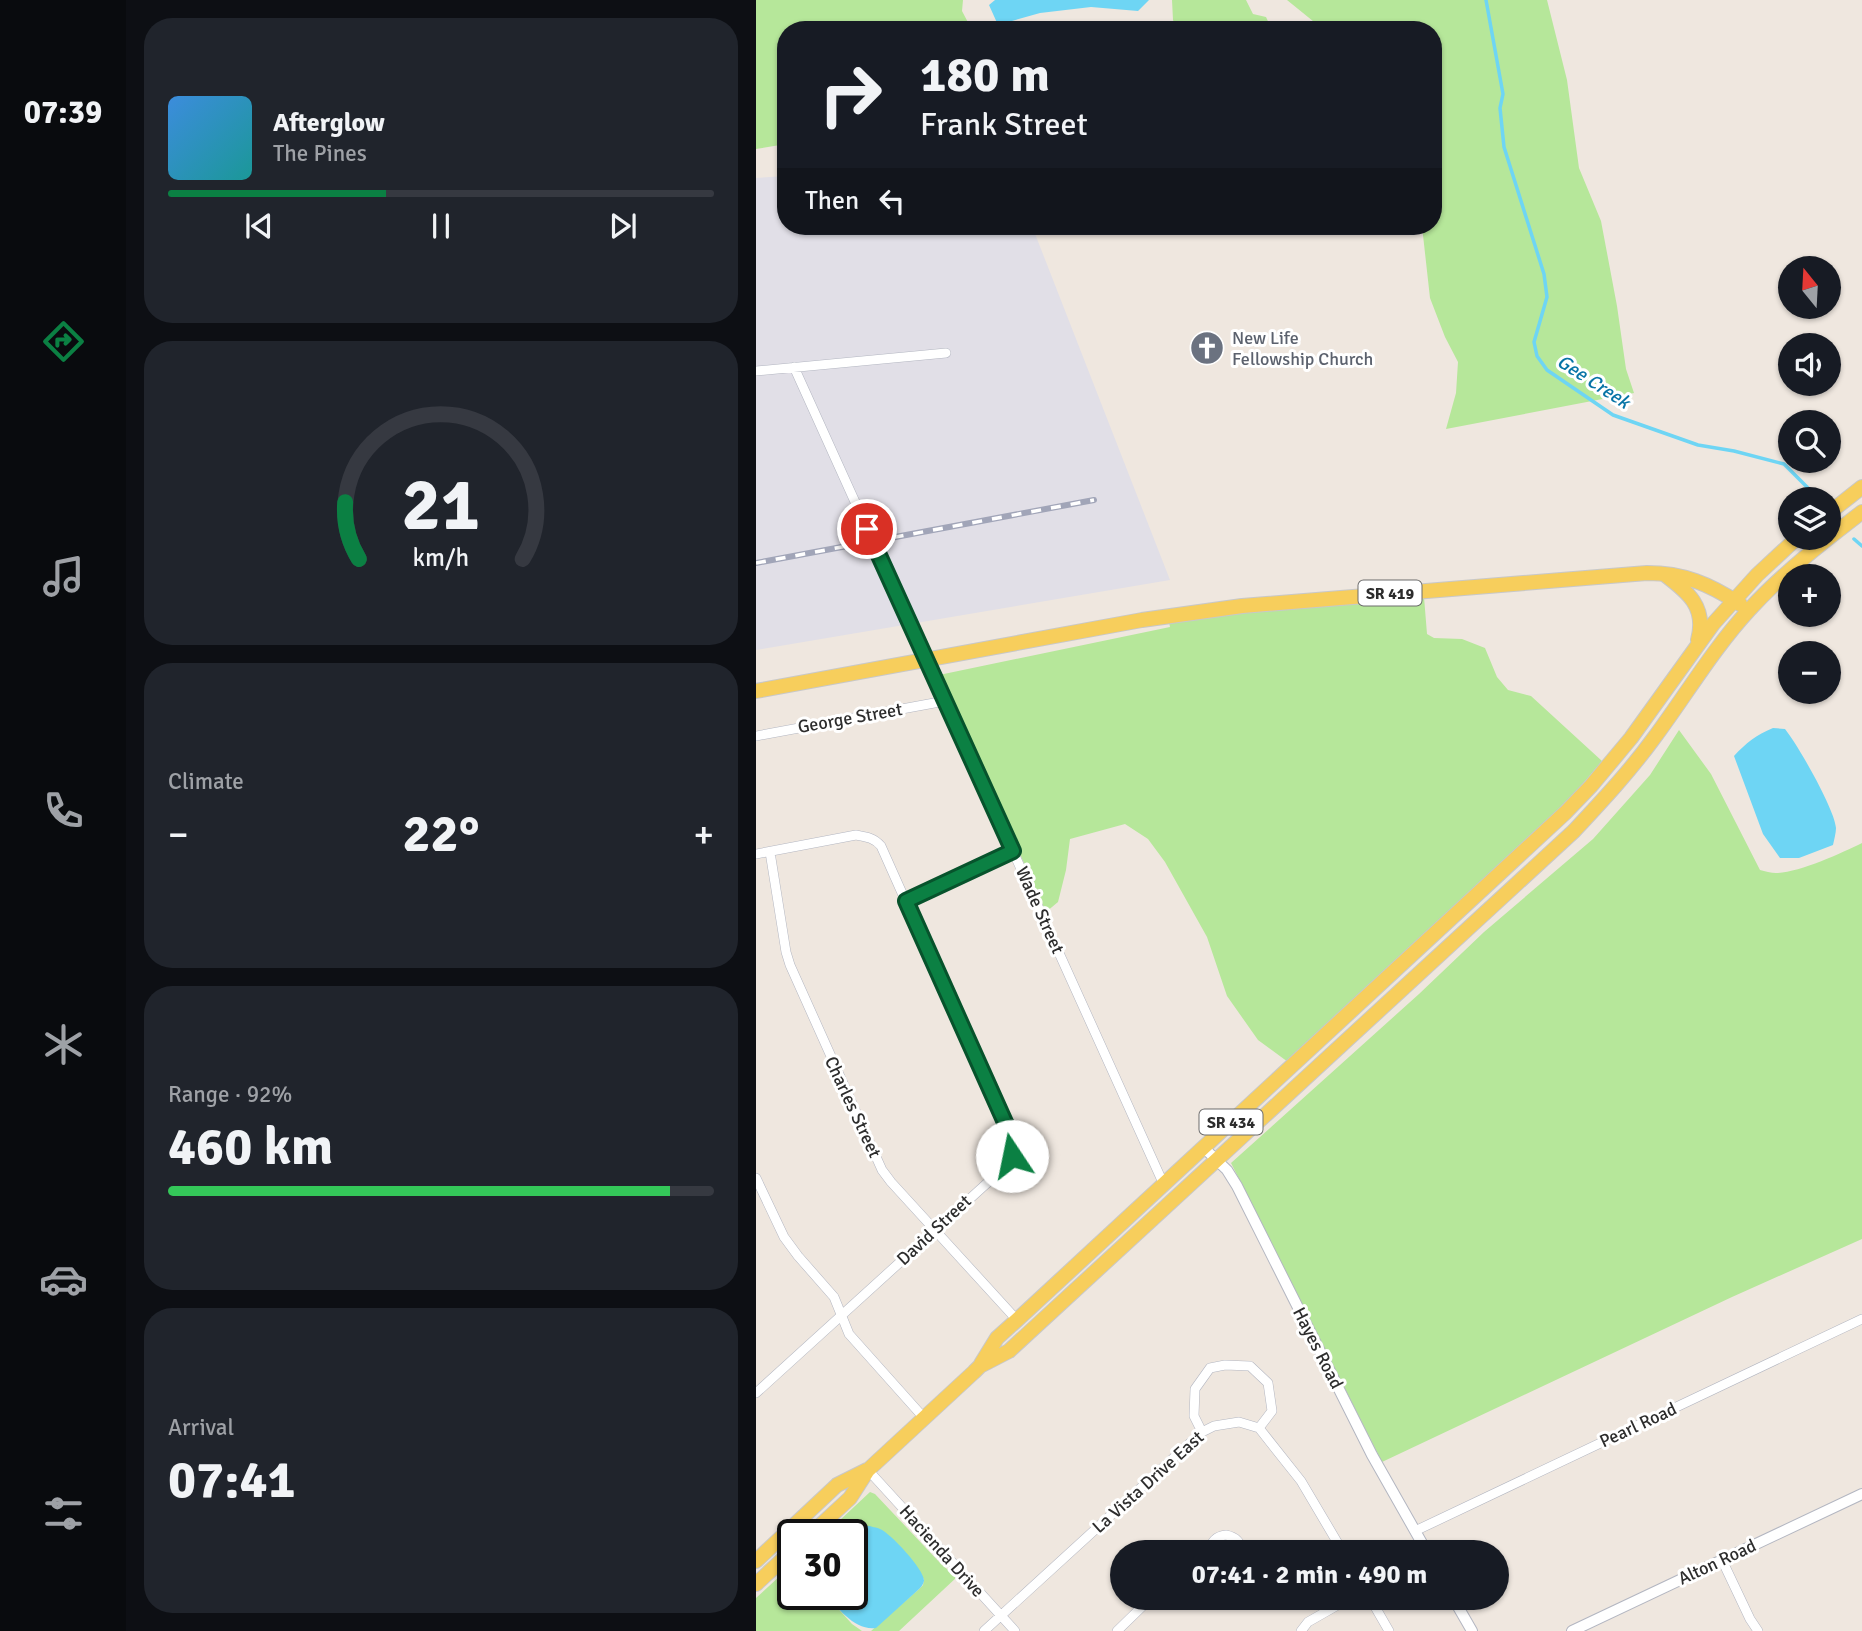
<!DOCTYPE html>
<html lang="en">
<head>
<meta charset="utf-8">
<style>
	:root { --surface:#171b24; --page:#20242c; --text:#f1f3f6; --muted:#9ea1a6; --line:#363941; --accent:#0b8043 }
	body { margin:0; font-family:Signika,sans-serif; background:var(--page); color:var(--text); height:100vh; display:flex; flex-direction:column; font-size:26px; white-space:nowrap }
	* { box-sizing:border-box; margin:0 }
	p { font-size:23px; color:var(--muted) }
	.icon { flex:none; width:38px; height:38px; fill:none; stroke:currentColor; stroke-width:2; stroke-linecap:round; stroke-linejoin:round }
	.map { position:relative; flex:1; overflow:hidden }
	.drawer { display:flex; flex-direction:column; gap:18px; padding:18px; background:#0d0f14; width:630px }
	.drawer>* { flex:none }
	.hud { position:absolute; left:21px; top:21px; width:665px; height:214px; border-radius:28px; box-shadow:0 2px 5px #0004; background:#171b24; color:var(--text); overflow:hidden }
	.needle { width:46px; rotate:342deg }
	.tools { position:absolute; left:1022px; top:256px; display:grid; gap:14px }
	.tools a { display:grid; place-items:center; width:63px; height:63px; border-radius:50%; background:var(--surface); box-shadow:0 2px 5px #0004; font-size:35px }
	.speed { position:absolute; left:21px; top:1519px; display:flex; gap:14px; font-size:35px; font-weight:700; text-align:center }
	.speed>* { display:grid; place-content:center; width:91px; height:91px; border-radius:50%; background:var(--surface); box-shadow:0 2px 5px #0004; line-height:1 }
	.speed .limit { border:4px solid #111; border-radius:10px; background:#fff; color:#111 }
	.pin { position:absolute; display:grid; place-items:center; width:60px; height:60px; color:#fff; margin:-30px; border:4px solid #fff; border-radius:50%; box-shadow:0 2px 7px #0007 }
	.me { position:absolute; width:77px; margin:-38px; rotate:349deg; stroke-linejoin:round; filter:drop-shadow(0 0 5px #0008) }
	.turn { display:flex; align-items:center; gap:24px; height:147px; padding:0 28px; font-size:32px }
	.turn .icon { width:91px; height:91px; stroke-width:2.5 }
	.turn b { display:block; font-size:49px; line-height:60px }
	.then { display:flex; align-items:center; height:66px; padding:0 28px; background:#0003; gap:14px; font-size:26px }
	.big { font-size:52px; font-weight:700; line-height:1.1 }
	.drawer .card { flex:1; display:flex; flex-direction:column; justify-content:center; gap:10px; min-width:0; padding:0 24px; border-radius:28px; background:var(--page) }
	.drawer .dial { align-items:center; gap:0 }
	.dial svg { height:182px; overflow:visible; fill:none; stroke:var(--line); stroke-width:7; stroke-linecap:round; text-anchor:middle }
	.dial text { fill:var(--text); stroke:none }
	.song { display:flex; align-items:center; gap:21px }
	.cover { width:84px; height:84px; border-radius:10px; background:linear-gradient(135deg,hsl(210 70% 55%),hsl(180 70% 35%)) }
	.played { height:7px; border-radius:4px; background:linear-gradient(90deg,var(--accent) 40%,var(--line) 40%) }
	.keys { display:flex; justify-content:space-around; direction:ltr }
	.heat { display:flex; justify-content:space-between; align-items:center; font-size:38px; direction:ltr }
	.charge { height:10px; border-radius:5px; background:linear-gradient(90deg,#34c759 92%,var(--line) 0) }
	.trip { position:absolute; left:354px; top:1540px; width:399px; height:70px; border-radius:35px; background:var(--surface); box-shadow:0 2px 5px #0004; font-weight:700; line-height:70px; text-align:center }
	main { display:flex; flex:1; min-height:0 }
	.dock { display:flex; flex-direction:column; width:126px; justify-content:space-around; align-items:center; background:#090b0e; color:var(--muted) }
	.dock .icon { width:49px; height:49px }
	.dock .on { color:var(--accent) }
	.dock b { font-size:32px; color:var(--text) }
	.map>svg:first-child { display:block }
	.industrial { fill:#e1dfe7 }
	.green { fill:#b6e79a }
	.water { fill:#6ed5f4 }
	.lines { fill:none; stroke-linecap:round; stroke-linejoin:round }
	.stream { stroke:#6ed5f4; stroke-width:3.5 }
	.minor-casing { stroke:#b3b6c1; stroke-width:10 }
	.tertiary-casing { stroke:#b3b6c1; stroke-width:12 }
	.primary-casing { stroke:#c8c8c8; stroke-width:16 }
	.minor { stroke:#fff; stroke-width:9 }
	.tertiary { stroke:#fff; stroke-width:10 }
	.primary { stroke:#f7ce5c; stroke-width:14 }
	.rail-casing { stroke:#a1a5b8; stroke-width:6 }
	.rail { stroke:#fff; stroke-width:3.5; stroke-dasharray:10; stroke-linecap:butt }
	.route-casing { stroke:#07532c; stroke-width:18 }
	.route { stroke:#0b8043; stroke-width:12 }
	.labels { text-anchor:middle; stroke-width:6; stroke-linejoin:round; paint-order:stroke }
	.shield { fill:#fff; stroke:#6c6c6c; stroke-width:2 }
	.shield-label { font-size:16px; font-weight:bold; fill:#2d2d2d }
	.worship-label { font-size:18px; fill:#5b616d; stroke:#fff; text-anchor:start }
	.street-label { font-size:18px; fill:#2d2d2d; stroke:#fff }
	.water-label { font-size:19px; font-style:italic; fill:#0774a6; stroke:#fff }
</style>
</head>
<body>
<main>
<nav class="dock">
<b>07:39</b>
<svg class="icon on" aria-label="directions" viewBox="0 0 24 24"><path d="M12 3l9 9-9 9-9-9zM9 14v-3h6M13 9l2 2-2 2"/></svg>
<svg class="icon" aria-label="music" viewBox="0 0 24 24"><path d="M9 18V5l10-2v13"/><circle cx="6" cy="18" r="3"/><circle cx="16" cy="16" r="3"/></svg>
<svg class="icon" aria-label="phone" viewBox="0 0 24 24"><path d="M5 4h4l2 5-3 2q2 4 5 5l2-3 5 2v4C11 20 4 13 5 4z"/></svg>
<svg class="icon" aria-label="climate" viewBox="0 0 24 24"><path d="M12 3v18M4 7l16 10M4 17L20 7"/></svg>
<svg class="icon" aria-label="car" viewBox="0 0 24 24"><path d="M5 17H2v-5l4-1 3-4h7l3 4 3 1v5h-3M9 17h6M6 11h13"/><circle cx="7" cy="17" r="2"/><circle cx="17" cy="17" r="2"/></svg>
<svg class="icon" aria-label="filters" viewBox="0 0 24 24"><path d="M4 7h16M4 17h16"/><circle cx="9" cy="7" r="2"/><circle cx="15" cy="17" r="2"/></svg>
</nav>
<section class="drawer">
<div class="card">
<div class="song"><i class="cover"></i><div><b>Afterglow</b><p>The Pines</p></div></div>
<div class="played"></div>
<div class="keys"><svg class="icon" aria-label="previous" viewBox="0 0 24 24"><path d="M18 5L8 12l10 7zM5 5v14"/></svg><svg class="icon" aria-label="pause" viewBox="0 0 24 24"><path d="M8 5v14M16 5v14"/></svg><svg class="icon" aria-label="next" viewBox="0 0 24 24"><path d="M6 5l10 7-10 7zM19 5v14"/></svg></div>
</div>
<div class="card dial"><svg viewBox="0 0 100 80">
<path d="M14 69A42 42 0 1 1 86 69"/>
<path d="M14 69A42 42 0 0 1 8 44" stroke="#0b8043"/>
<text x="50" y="56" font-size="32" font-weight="700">21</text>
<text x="50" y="72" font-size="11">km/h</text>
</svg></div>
<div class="card"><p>Climate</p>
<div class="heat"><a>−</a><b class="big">22°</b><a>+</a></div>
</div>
<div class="card"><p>Range · 92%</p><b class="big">460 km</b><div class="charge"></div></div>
<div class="card"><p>Arrival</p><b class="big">07:41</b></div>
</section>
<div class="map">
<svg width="1106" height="1631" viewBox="0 0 1106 1631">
	<rect width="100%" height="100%" fill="#efe7df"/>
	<!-- industrial -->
	<path class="industrial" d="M 30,176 L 30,226 L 276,226 L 414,580 L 0,650 L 0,178 Z"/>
	<!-- green -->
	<path class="green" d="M 0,0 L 207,0 L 206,11 L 216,30 L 30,30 L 30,144 L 0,149 Z
		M 416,0 L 490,0 L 497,14 L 510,17 L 516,30 L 422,30 L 417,20 Z
		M 531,0 L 791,0 L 811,80 L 823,168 L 845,221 L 861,306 L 870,369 L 878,393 L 690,429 L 700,393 L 702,362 L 689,337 L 674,298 L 666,226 L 677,226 L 677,84 L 680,72 L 677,62 L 677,30 L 568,30 Z
		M 668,597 L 671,634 L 678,638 L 706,639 L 729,648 L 741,677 L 752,690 L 775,696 L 846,761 L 814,799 L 532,1062 L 502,1040 L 471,996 L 451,937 L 409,862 L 392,839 L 369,824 L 314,839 L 310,870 L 302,902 L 290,912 L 183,675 L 414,627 L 413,622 L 500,611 Z
		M 923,730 L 955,774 L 1004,870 C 1009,871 1015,873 1020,873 C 1042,873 1086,853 1106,843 L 1106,1239 L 976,1297 L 626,1462 L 475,1163 L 663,994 L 728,932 L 837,839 L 894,775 Z
		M 114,1492 L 119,1494 L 186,1565 L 201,1577 L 143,1631 L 115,1631 L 162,1590 L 167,1585 L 168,1579 L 103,1528 L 91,1535 L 68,1535 Z
		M 37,1564 L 37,1594 L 69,1594 L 96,1624 L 106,1631 L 0,1631 L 0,1598 Z"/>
	<!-- water -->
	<path class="water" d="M 239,0 L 393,0 L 382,11 L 335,7 L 284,13 L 242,25 L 233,5 Z
		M 1017,728 L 1029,729 C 1042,745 1079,810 1080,828 C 1080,833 1078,840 1077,845 L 1043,858 L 1024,858 L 1007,834 L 978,756 C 990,743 1000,735 1017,728 Z
		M 112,1526 C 114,1526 122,1528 124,1529 C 134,1533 169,1570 168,1581 C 167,1585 165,1587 162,1590 L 120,1628 C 99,1631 82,1608 69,1594 L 96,1594 L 96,1535 L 91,1535 L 103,1528 Z"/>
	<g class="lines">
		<!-- stream -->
		<path class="stream" d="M 730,0 L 747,94 L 744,108 L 748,147 L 788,274 L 791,297 L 778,342 L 781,356 L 791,370 L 857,415 L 942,445 L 978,451 L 1028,464 L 1063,499
			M 1098,539 L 1106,546"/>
		<!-- minor casing -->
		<g class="minor-casing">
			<path id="minor" d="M 38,367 L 408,1185
				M 0,371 L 190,353
				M 0,736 L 189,701
				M 14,852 L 30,952 L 34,965 L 126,1170 L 135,1182 L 261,1320
				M 0,854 L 100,835 C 111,837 118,838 125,846 L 259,1146 L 256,1156 L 251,1165 L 0,1393
				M 150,901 L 257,851
				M 0,1178 L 28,1237 L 42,1256 L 78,1297 L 93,1334 L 168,1418
				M 446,1432 L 438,1416 L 439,1389 L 454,1368 L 469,1365 L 494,1366 L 512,1383 L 516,1411 L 503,1428
				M 112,1470 L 259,1631
				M 659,1531 L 1106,1319
				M 454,1552 C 454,1542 460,1536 470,1535 C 480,1537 485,1542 486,1552
				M 966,1560 L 994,1619 L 1002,1631
				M 614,1598 L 633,1631
				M 228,1631 L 446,1432 L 458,1426 L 483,1422 L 503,1428 L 545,1481 L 587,1552
				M 361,1631 L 395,1598
				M 545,1631 L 552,1622 L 594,1598"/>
		</g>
		<!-- tertiary casing -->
		<g class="tertiary-casing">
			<path id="tertiary" d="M 447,1147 L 471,1170 L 481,1186 L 616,1455 L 671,1552
				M 697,1598 L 716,1631
				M 816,1631 L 1106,1494"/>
		</g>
		<!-- primary casing -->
		<g class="primary-casing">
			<path id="primary" d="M 1073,513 L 1106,487
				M 908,574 C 932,592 951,607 942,640
				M 0,691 L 386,620 L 486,606 L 891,573 C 928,573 953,584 984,604
				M 225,1364 L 241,1338 L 261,1320 L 809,813 L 835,786 L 875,738 L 957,624 L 1001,575 L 1042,537
				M 54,1535 L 94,1498 L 112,1470 L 218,1372 L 224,1366 L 253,1351 L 818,831 C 846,801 874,771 898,738 C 930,695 957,649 993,610 C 1027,573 1067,542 1106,512
				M 0,1561 L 81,1485 L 111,1470
				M 0,1584 L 37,1550"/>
		</g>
		<!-- minor -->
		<use href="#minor" class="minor"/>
		<!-- tertiary -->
		<use href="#tertiary" class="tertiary"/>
		<!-- primary -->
		<use href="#primary" class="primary"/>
		<!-- rail casing -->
		<g class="rail-casing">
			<path id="rail" d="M 0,563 L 338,500"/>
		</g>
		<!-- rail -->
		<use href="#rail" class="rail"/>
	</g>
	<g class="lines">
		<!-- route casing -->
		<g class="route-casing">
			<path id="route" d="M 111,529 L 257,851 L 150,901 L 256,1138 L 259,1146 L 256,1156"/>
		</g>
		<!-- route -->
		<use href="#route" class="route"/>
	</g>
	<!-- icons -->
	<defs>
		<g id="church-disc" transform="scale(1.75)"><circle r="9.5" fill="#6b7280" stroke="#fff"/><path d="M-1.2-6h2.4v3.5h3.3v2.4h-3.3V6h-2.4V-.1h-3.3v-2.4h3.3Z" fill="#fff"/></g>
	</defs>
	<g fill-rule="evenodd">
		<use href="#church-disc" x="451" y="348"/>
	</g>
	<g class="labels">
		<!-- shield labels -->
		<g class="shield">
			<rect x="602.5" y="580.5" width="63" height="25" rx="5"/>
			<rect x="443.5" y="1109.5" width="63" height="25" rx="5"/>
		</g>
		<g class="shield-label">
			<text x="634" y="599">SR 419</text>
			<text x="475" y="1128">SR 434</text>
		</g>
		<!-- worship labels -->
		<g class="worship-label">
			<text x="476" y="344">New Life<tspan x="476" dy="21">Fellowship Church</tspan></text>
		</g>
		<!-- street labels -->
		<g class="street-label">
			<text transform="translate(94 718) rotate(-10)" y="6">George Street</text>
			<text transform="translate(284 910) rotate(66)" y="6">Wade Street</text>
			<text transform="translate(97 1107) rotate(65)" y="6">Charles Street</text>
			<text transform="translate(178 1230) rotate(-43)" y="6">David Street</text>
			<text transform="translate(562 1348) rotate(63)" y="6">Hayes Road</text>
			<text transform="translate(882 1425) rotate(-25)" y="6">Pearl Road</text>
			<text transform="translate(392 1482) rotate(-42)" y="6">La Vista Drive East</text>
			<text transform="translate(186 1551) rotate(48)" y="6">Hacienda Drive</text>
			<text transform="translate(961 1562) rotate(-25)" y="6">Alton Road</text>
		</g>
		<!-- water labels -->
		<g class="water-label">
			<text transform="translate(838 381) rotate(33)" y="7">Gee Creek</text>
		</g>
	</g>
</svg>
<div class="tools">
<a><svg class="needle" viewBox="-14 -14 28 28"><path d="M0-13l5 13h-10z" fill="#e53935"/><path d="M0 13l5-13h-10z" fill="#9ea1a6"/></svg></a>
<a><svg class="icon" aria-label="sound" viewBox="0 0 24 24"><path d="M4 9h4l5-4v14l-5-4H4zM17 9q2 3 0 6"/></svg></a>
<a><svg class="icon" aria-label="search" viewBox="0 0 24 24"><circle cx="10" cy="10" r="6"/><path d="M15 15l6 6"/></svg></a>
<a><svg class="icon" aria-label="layers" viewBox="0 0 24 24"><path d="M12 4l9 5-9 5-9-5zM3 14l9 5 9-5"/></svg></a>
<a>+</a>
<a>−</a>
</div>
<div class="speed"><div class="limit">30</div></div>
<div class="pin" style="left:111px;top:529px;background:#d93025"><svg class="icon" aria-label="arrive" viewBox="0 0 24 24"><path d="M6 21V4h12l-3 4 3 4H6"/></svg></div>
<svg class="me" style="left:256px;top:1156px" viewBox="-20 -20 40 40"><circle r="19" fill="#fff"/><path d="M0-13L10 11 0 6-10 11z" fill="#0b8043"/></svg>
<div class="trip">07:41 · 2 min · 490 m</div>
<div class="hud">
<div class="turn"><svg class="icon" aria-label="right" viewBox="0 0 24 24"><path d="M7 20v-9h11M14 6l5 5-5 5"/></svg><div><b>180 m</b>Frank Street</div></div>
<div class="then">Then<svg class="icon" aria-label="left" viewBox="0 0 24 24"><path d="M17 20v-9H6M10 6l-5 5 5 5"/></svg></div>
</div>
</div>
</main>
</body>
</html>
